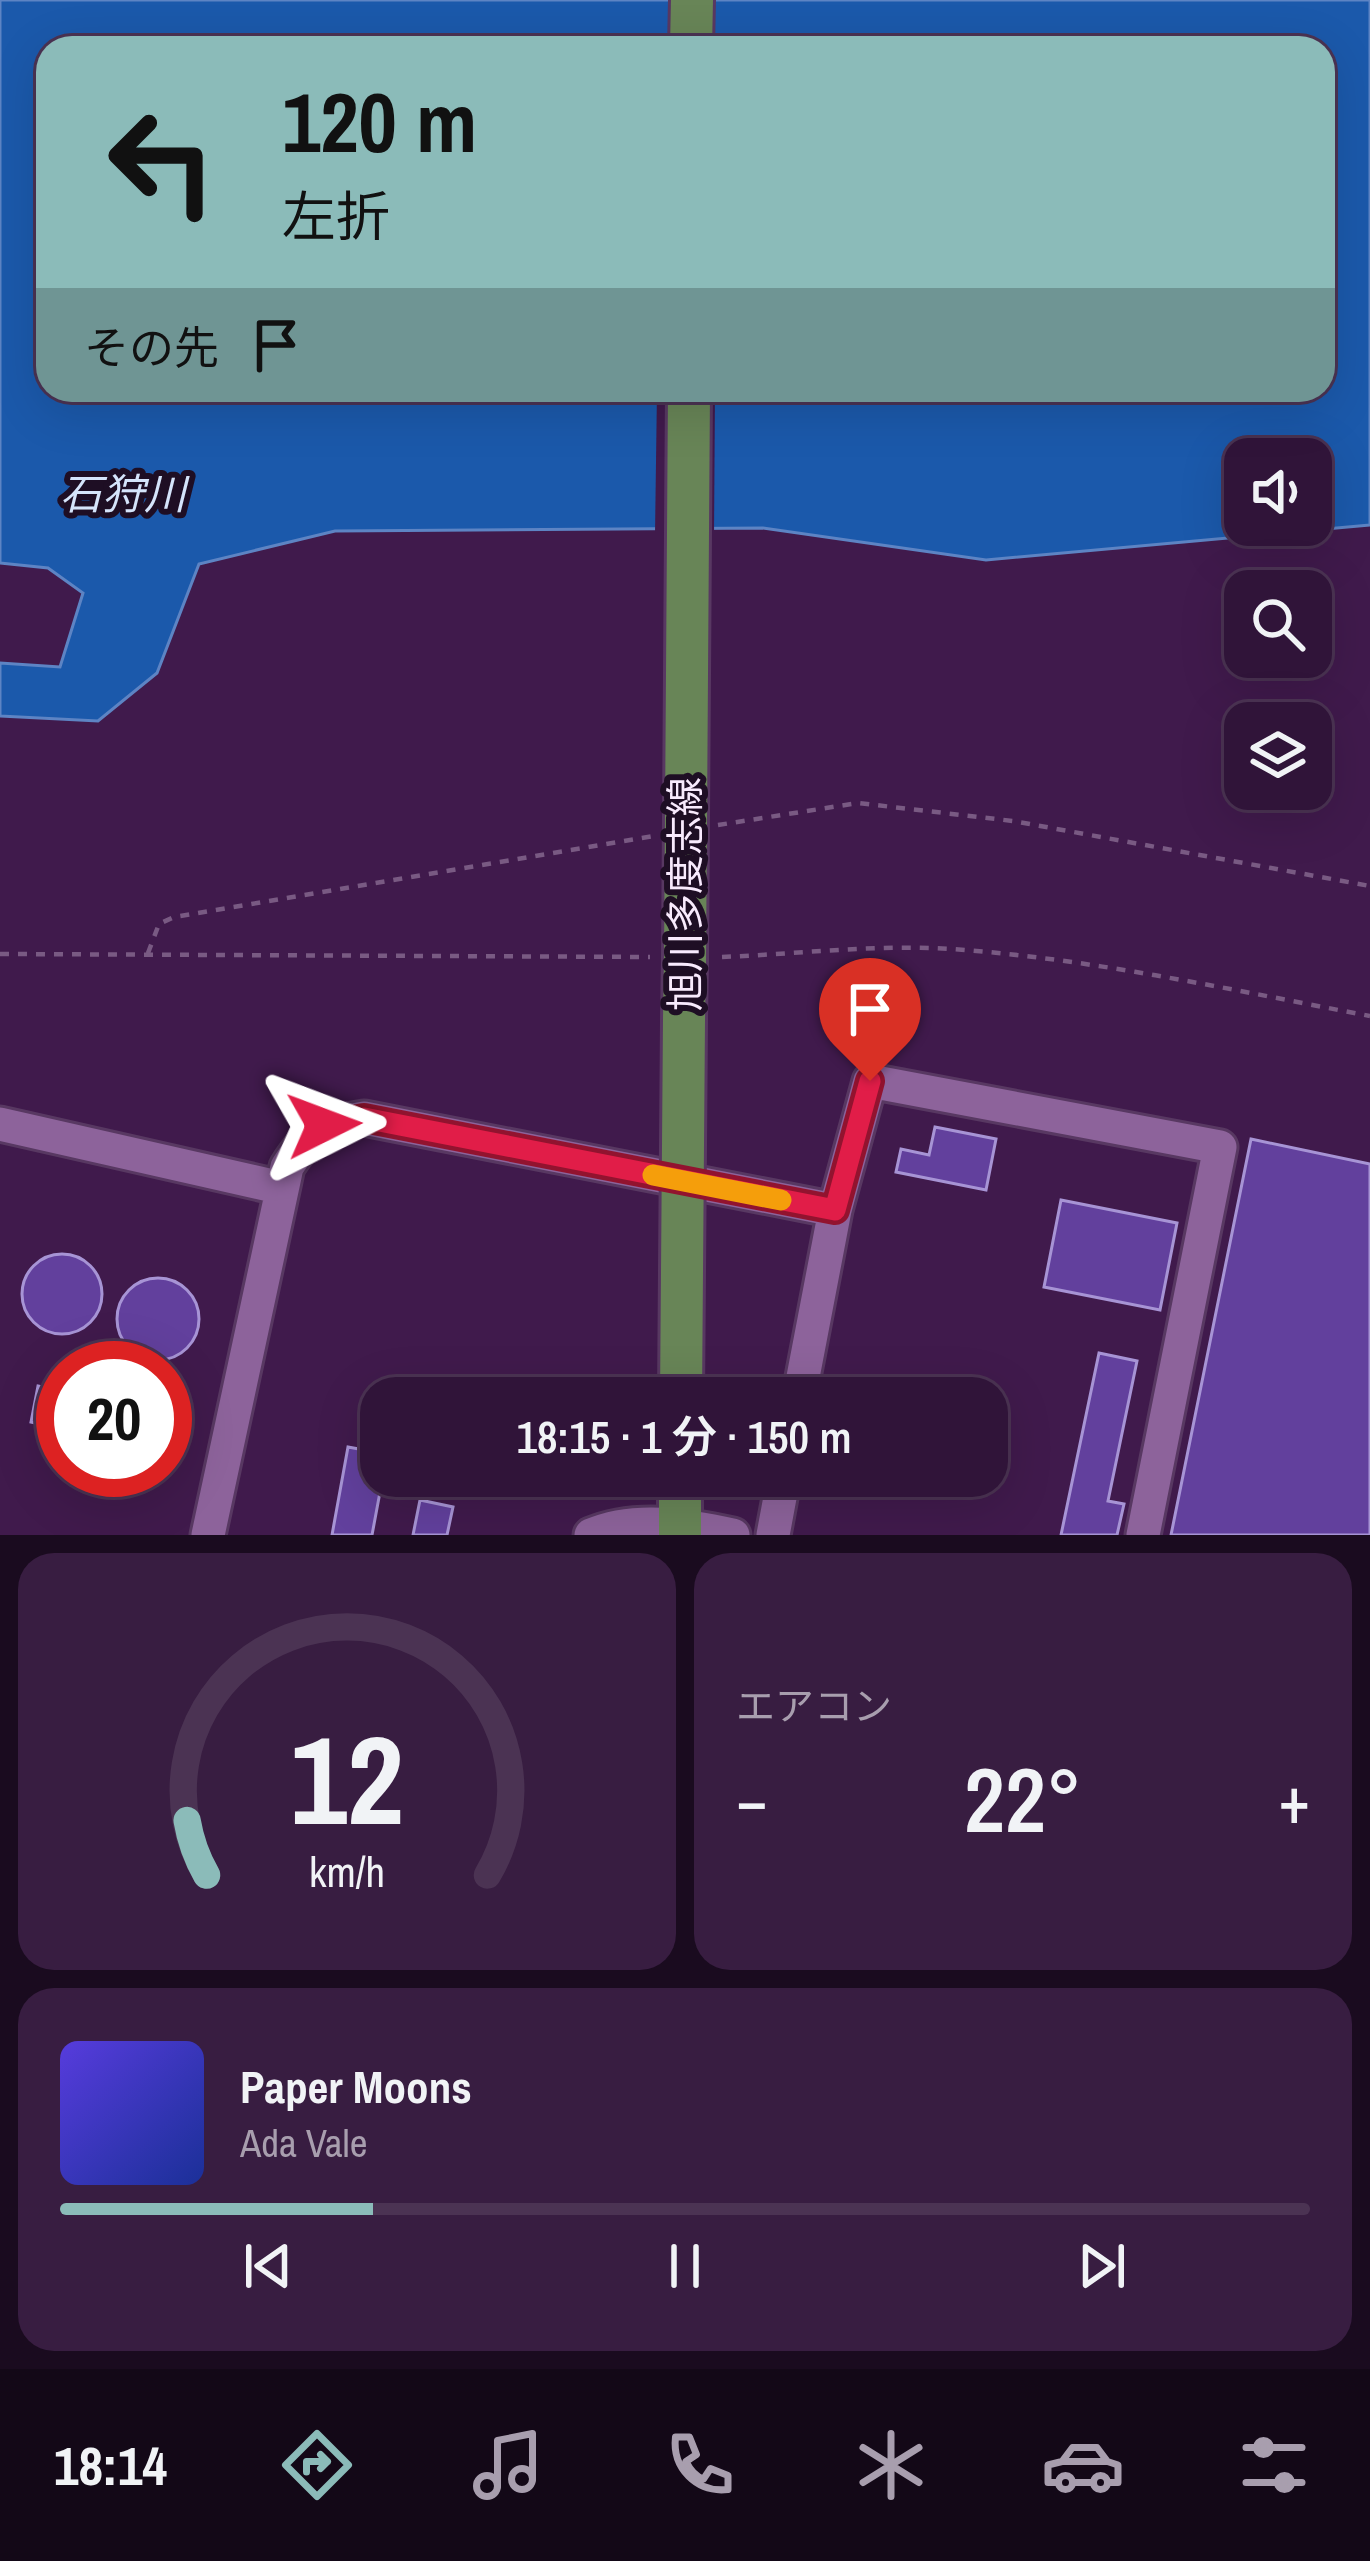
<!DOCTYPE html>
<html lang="ja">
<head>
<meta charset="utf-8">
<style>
	:root { --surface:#301439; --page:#381d41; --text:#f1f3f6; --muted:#a89eae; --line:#4b3353; --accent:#8bbbb9 }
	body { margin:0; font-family:"Archivo Narrow","Noto Sans JP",sans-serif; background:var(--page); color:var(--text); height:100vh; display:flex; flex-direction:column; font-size:45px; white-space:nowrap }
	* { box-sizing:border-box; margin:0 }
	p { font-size:39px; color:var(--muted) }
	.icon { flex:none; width:66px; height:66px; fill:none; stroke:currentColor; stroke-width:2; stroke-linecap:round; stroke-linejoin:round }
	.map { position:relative; height:1535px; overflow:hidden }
	.side { display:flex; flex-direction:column; gap:18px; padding:18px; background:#1a0b1f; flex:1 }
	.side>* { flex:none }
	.banner { position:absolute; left:36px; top:36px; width:1299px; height:366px; border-radius:36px; box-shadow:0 12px 48px #0002,0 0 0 3px var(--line); background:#8bbbb9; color:#111; overflow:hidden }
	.controls { position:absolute; left:1224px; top:438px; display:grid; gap:24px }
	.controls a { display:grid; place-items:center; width:108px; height:108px; border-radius:24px; background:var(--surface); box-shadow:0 12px 48px #0002,0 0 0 3px var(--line); font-size:60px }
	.speed { position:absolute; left:36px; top:1341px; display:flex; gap:24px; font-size:60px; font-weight:700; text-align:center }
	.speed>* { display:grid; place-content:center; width:156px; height:156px; border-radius:50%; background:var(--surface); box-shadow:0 12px 48px #0002,0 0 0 3px var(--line); line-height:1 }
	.speed .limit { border:18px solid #d22; background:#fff; color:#111 }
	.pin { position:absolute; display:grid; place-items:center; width:102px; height:102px; color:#fff; margin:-123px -51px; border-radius:50% 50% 50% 0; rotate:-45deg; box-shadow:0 0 12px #0007 }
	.pin .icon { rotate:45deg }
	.me { position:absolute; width:132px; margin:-66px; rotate:87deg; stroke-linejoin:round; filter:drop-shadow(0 0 9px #0008) }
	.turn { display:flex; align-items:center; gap:42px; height:252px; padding:0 48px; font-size:54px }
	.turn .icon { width:156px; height:156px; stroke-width:2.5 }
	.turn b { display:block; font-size:84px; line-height:102px }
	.then { display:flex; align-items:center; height:114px; padding:0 48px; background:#0003; gap:24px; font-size:45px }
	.big { font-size:90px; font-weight:600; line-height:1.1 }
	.side .widget { flex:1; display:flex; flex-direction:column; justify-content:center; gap:18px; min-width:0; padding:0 42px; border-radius:36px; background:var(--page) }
	.side .dial { align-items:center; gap:0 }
	.dial svg { height:312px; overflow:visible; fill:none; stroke:var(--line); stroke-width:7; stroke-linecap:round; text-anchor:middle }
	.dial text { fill:var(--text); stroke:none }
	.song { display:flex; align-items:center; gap:36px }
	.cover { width:144px; height:144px; border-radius:18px; background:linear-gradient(135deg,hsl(250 70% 55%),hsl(230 70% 35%)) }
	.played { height:12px; border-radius:6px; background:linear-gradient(90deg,var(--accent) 25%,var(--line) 25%) }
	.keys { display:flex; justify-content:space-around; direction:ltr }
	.heat { display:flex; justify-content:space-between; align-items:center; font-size:66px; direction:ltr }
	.side .tiles { flex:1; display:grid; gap:18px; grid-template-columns:1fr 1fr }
	.widget:last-child { grid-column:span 2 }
	.trip { position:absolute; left:360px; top:1377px; width:648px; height:120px; border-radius:36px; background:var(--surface); box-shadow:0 12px 48px #0002,0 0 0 3px var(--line); font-weight:600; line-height:120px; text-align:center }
	.dock { display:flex; height:192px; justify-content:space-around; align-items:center; background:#130817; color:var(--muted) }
	.dock .icon { width:84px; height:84px }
	.dock .current { color:var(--accent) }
	.dock b { font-size:54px; color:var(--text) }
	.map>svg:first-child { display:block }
	.water { fill:#1b59ab; stroke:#5d84c4; stroke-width:3; fill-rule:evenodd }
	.pier { fill:#401a4c }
	.building { fill:#62409d; stroke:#a794d5; stroke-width:3 }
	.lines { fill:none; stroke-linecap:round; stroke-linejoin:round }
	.minor-casing { stroke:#583862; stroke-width:39 }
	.major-casing { stroke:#583862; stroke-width:48 }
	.path { stroke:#795a83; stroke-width:4.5; stroke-dasharray:9 9; stroke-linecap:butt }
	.minor { stroke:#8d639b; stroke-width:33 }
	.major { stroke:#688557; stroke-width:42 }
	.major-bridge-casing { stroke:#583862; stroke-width:48; stroke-linecap:butt }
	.major-bridge { stroke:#688557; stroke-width:42 }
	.route-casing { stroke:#92132f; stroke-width:30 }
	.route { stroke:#e11d48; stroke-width:21 }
	.slow { stroke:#f59e0b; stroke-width:21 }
	.labels { text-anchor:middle; stroke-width:12; stroke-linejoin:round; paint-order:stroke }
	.street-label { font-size:39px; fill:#f8eafd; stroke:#1e0e24 }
	.water-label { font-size:42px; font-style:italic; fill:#d5e4fb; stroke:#1e0e24 }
</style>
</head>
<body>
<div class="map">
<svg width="1370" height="1535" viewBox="0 0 1370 1535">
	<rect width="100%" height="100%" fill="#401a4c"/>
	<!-- water -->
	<path class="water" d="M 0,0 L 1370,0 L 1370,525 L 986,560 L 763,528 L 335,531 L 199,564 L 157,673 L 98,721 L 0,716 L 0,663 L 60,667 L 83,593 L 48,568 L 0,563 ZM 48,48 L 1323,48 L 1323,390 L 48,390 ZM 1245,459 L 1311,459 L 1311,525 L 1245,525 Z"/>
	<!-- pier -->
	<path class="pier" d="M 657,390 L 715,390 L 714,535 L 655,535 Z"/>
	<!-- building -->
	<path class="building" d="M 935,1127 L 996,1139 L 986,1190 L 896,1172 L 901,1149 L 929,1155 Z
		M 1251,1139 L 1370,1164 L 1370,1535 L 1171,1535 Z
		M 1061,1200 L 1177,1223 L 1160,1310 L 1044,1287 Z
		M22 1294a40 40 0 1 1 80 0a40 40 0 1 1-80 0Z
		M117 1319a41 41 0 1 1 82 0a41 41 0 1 1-82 0Z
		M 1099,1353 L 1137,1361 L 1108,1501 L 1124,1504 L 1117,1535 L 1061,1535 Z
		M 38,1386 L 63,1392 L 63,1429 L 31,1422 Z
		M 348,1447 L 381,1453 L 383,1476 L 372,1535 L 332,1535 Z
		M 420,1500 L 453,1507 L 447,1535 L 413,1535 Z"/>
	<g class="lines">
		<!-- minor casing -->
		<g class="minor-casing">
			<path id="minor" d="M 0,1124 L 282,1188
				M 799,1398 L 835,1210 L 870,1081 L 1220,1147 L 1143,1535
				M 208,1535 L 287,1167 C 311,1130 322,1125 364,1118 L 835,1210
				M 591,1535 C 635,1516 687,1525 733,1535
				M 773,1535 L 784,1476"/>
		</g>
		<!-- major casing -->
		<g class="major-casing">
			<path id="major" d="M 691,48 L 692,0
				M 684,1020 L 685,959
				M 680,1535 L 680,1476"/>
		</g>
		<!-- path -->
		<path class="path" d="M 718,825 L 858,803 L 1013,821 L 1370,886
			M 148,953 L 159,924 L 174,917 L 654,836
			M 0,954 L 650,957
			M 722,957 C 798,954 876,944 952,949 C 1093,959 1232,990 1370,1016"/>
		<!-- minor -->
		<use href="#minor" class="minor"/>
		<!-- major -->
		<use href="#major" class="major"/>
		<!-- major-bridge casing -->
		<g class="major-bridge-casing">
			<path id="major-bridge" d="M 685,959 L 689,390
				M 681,1398 L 684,1020"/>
		</g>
		<!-- major-bridge -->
		<use href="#major-bridge" class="major-bridge"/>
	</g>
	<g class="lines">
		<!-- route casing -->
		<g class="route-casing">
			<path id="route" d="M 324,1125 L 364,1118 L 835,1210 L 870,1081"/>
		</g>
		<!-- route -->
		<use href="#route" class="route"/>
		<!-- slow -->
		<path class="slow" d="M 653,1175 L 781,1200"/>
	</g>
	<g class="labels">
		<!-- street labels -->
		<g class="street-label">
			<text transform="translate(685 894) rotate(-90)" y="14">旭川多度志線</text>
		</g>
		<!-- water labels -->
		<g class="water-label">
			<text x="123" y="509">石狩川</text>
		</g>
	</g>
</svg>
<div class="controls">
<a><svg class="icon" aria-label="sound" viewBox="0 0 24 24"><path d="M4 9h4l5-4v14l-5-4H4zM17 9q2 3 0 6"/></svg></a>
<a><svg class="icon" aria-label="search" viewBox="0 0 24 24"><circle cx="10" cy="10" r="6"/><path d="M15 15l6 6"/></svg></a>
<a><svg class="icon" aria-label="layers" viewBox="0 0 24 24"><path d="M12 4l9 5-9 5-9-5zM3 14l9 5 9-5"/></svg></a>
</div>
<div class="speed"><div class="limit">20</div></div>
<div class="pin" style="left:870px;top:1081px;background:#d93025"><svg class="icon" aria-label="arrive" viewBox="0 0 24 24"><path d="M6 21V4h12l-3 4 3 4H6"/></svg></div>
<svg class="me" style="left:324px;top:1125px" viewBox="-20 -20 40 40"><path d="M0-17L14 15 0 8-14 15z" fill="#e11d48" stroke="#fff" stroke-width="4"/></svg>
<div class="trip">18:15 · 1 分 · 150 m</div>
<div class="banner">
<div class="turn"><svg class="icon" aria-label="left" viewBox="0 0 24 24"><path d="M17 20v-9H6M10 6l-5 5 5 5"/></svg><div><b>120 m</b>左折</div></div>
<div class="then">その先<svg class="icon" aria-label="arrive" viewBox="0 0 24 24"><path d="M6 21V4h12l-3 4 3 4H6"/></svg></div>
</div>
</div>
<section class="side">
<div class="tiles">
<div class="widget dial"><svg viewBox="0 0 100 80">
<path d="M14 69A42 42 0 1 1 86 69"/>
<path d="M14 69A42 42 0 0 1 9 55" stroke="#8bbbb9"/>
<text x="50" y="56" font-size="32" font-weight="700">12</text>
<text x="50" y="72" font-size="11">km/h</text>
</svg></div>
<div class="widget"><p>エアコン</p>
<div class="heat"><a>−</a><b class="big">22°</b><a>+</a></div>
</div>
<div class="widget">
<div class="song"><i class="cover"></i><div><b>Paper Moons</b><p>Ada Vale</p></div></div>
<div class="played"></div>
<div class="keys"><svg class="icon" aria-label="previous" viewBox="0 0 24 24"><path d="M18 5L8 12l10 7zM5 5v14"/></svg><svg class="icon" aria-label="pause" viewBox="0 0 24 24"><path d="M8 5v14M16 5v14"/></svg><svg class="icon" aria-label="next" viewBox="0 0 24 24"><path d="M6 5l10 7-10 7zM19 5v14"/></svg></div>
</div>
</div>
</section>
<nav class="dock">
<b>18:14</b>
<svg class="icon current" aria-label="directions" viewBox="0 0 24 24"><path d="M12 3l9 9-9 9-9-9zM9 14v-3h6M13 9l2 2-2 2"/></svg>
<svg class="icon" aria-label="music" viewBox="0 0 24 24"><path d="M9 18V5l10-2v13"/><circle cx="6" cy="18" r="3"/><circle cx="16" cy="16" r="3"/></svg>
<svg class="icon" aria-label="phone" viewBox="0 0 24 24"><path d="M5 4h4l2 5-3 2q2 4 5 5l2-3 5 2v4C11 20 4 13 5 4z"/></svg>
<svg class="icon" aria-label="climate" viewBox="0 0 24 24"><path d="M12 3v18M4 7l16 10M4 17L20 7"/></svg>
<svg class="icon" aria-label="car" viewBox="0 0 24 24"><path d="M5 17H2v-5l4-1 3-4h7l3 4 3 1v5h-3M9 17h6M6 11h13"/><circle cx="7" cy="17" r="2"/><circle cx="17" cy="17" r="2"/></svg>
<svg class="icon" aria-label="filters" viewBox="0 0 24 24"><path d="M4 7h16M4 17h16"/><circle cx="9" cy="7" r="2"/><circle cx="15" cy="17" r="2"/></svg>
</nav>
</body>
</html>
